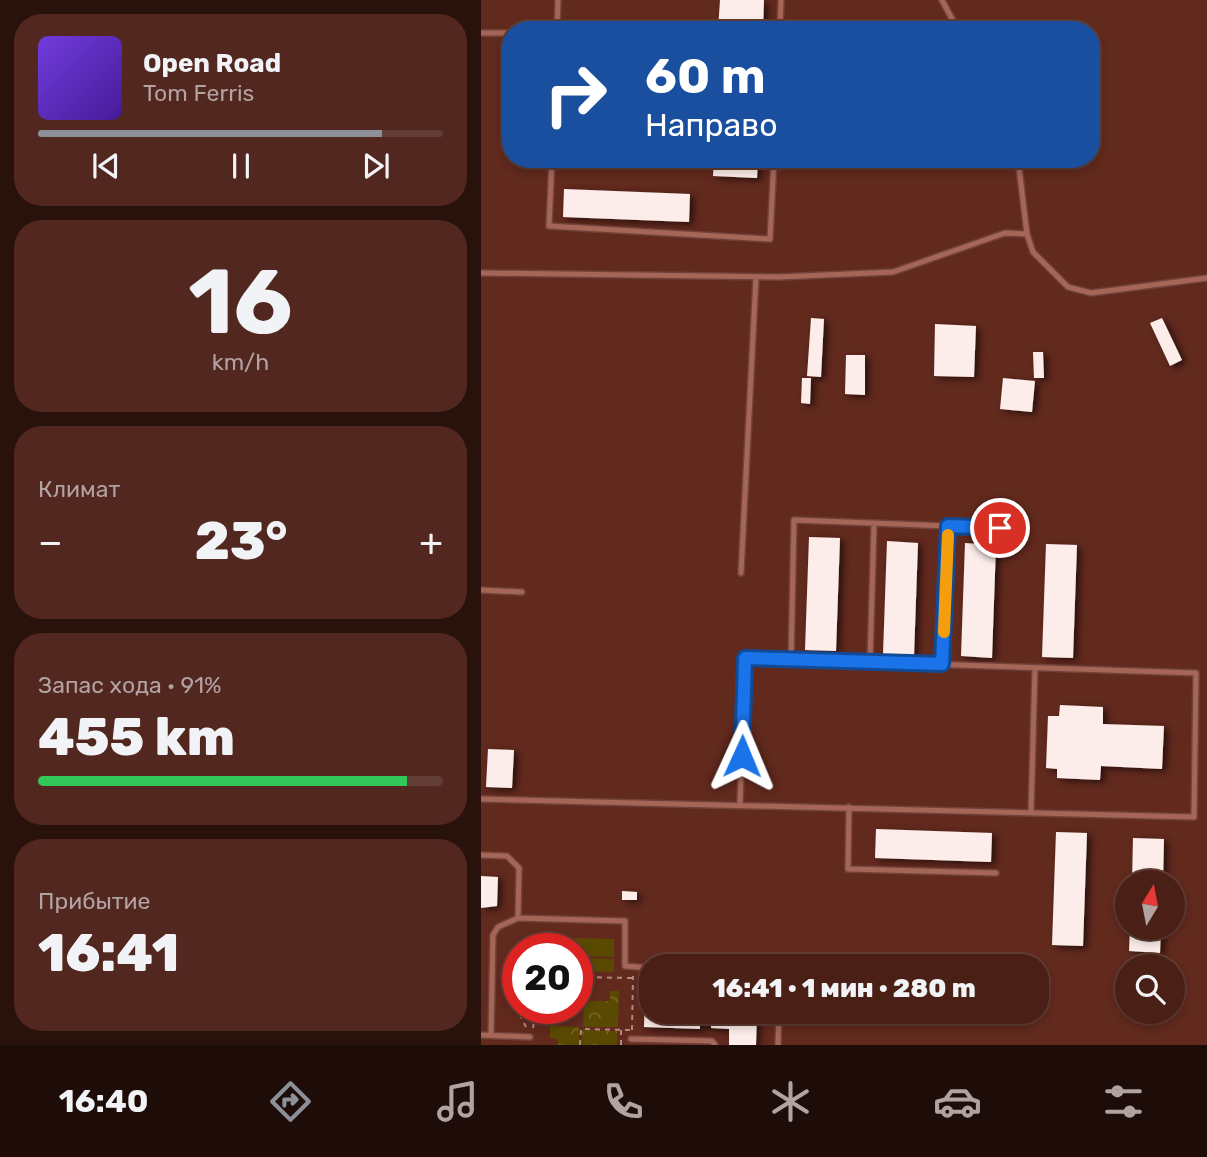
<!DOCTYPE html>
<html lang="ru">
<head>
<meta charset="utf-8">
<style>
	:root { --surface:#4a1f16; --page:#51271f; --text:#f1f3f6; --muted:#b2a2a1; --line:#613d35; --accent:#8c9099 }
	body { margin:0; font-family:Rubik,sans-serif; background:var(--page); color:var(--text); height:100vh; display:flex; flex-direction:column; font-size:26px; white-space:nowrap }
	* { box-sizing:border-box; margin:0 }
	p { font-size:23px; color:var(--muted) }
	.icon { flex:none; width:38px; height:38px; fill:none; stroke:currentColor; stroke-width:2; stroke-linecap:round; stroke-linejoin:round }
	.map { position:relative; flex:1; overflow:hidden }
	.side { display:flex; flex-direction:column; gap:14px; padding:14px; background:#29110c; width:481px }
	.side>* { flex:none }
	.guide { position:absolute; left:21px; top:21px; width:598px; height:147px; border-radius:28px; box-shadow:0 4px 10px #0003,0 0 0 2px var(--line); background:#1a4fa0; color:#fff; overflow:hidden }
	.needle { width:46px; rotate:10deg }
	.controls { position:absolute; left:634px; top:870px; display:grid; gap:14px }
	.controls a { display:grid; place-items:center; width:70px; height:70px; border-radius:50%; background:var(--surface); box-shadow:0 4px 10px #0003,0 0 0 2px var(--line); font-size:35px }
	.speed { position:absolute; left:21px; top:933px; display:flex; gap:14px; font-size:35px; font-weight:700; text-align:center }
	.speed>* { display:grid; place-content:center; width:91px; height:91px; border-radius:50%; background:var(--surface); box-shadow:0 4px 10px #0003,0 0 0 2px var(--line); line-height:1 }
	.speed .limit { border:10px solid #d22; background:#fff; color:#111 }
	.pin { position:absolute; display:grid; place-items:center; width:60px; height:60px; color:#fff; margin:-30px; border:4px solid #fff; border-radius:50%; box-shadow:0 2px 7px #0007 }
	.me { position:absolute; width:77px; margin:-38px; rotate:1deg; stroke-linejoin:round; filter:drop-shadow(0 0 5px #0008) }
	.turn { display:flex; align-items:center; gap:24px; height:147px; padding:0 28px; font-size:32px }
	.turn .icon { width:91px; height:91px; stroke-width:2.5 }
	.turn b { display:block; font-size:49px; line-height:60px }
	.big { font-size:52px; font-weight:800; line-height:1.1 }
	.side .widget { flex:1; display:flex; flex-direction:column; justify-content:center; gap:10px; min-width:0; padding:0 24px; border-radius:28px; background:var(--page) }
	.side .dial { align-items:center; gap:0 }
	.dial b { font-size:91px; line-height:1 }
	.song { display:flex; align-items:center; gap:21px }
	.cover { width:84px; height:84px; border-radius:10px; background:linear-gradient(135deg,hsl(260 70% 55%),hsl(260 70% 35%)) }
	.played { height:7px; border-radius:4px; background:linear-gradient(90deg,var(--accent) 85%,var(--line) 85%) }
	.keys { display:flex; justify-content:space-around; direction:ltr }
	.heat { display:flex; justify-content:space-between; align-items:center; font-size:38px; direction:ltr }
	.charge { height:10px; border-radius:5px; background:linear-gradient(90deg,#34c759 91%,var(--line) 0) }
	.trip { position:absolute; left:158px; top:954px; width:410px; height:70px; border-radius:28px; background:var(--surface); box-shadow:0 4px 10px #0003,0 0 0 2px var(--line); font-weight:800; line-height:70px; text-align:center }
	.tabs { display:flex; height:112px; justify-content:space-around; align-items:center; background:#1e0c09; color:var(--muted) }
	.tabs .icon { width:49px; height:49px }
	.tabs .selected { color:var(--accent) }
	.tabs b { font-size:32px; color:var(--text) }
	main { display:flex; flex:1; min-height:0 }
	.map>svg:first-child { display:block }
	.park { fill:url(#park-crowns) }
	.pitch { fill:#5a4900 }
	.building { fill:#fcedea; filter:url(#shadow) }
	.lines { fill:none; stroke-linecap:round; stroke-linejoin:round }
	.lane-casing { stroke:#714239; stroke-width:8 }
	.path { stroke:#b08980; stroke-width:2; stroke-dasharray:5 5; stroke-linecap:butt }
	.lane { stroke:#a56557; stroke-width:5 }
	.route-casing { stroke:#114b97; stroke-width:18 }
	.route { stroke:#1a73e8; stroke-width:12 }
	.slow { stroke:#f59e0b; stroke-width:12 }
</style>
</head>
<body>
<main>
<section class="side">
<div class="widget">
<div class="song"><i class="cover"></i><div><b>Open Road</b><p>Tom Ferris</p></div></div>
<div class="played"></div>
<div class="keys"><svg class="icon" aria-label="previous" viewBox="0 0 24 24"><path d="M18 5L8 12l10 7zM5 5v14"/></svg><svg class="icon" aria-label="pause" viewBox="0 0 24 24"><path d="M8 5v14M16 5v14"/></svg><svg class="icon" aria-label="next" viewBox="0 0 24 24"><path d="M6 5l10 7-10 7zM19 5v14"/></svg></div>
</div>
<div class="widget dial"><b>16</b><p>km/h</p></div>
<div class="widget"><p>Климат</p>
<div class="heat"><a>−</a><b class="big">23°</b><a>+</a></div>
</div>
<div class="widget"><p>Запас хода · 91%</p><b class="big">455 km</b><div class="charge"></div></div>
<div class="widget"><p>Прибытие</p><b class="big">16:41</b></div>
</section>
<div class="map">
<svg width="726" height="1045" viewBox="0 0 726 1045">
	<defs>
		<pattern id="park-crowns" width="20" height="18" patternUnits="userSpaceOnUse" patternTransform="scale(1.75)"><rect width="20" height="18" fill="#5a4900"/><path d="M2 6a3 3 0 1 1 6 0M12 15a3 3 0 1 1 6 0" fill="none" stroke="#736325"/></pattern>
		<filter id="shadow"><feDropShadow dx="4" dy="2.5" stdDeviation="3.5" flood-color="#0009"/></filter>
	</defs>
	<rect width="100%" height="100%" fill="#62291d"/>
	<!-- park -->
	<path class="park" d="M 61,937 L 76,940 L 84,948 L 38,948 L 53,938 Z
		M 103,990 L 108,990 L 108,1001 L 129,1001 L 129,991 L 138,991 L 137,1027 L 102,1027 Z
		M 69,1026 L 98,1027 L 98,1045 L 77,1045 L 77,1039 L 69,1038 Z
		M 101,1030 L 136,1031 L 136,1045 L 101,1045 Z"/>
	<!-- pitch -->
	<path class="pitch" d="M 93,938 L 133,939 L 133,957 L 96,956 Z
		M 96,958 L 133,959 L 133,972 L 96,971 Z"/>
	<!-- building -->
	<path class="building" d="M 239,0 L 283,0 L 282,30 L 237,30 Z
		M 233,159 L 277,159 L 276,178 L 232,176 Z
		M 83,189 L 209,194 L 208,222 L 82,217 Z
		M 330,318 L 343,319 L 340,377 L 326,376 Z
		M 681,318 L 701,360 L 689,366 L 669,323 Z
		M 454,324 L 495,326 L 493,377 L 453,376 Z
		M 552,352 L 562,352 L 563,378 L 553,378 Z
		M 365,355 L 384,355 L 384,395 L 364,394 Z
		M 321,378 L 330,378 L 329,404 L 320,403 Z
		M 522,378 L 554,381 L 551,412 L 519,409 Z
		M 328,537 L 359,538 L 355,651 L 324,650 Z
		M 406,541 L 437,543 L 433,656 L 402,654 Z
		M 484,543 L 515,545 L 511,658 L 480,656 Z
		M 565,544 L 596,545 L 592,658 L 561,657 Z
		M 579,705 L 622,707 L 622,724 L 683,726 L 681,769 L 620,766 L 619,780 L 576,778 L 576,769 L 565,768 L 567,716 L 578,716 Z
		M 7,749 L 33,750 L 31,788 L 5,787 Z
		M 395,829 L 511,833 L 510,862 L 394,858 Z
		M 575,832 L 606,833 L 602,946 L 571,945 Z
		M 652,838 L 683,839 L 682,882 L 651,882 Z
		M 0,876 L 17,877 L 16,906 L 0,908 Z
		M 141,891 L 156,892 L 156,900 L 141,900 Z
		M 649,928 L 680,928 L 679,953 L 648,951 Z
		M 164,994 L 170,994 L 170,1012 L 276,1012 L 275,1045 L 248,1045 L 248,1029 L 230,1028 L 230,1026 L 219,1026 L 219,1029 L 163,1027 Z"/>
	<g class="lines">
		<!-- lane casing -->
		<g class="lane-casing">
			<path id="lane" d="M 461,0 L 477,30
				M 76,30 L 77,0
				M 299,30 L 300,0
				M 0,33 L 30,33
				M 71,159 L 68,226 L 289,239 L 293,159
				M 537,159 L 546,234 L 552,252 L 587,287 L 610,293 L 726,278
				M 0,273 L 298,277 L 412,272 L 524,233 L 546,234
				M 260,573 L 275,277
				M 0,590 L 41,592
				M 310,660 L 313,520 L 519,528
				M 389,662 L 393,524
				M 461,664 L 467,526
				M 0,799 L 713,817 L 715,673 L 264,658 L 259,804
				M 368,807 L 367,869 L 515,873
				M 550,812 L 554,668
				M 0,855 L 26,856 L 38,868 L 37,918 L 17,927 L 12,935 L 10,1035
				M 37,918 L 144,921 L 144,966 L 170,968
				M 0,1035 L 49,1037
				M 150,1039 L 231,1041 L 234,1045
				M 297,1045 L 298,1012"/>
		</g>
		<!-- path -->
		<path class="path" d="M 19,976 L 37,976
			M 31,976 L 31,1000 L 45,1027
			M 96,977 L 151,978
			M 52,1028 L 55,1008
			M 151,1030 L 152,976
			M 99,1045 L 100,1029 L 149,1030
			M 140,1045 L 140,1030"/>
		<!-- lane -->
		<use href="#lane" class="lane"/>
	</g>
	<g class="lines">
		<!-- route casing -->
		<g class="route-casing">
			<path id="route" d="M 261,756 L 264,658 L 461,664 L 467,526 L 519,528"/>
		</g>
		<!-- route -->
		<use href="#route" class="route"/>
		<!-- slow -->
		<path class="slow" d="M 463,632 L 467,535"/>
	</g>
</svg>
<div class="controls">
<a><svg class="needle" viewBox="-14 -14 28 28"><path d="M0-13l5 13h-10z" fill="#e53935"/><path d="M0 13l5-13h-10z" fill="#b2a2a1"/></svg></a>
<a><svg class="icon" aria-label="search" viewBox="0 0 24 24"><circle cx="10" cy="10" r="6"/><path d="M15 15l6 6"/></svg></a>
</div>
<div class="speed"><div class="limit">20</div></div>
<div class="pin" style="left:519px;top:528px;background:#d93025"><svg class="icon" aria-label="arrive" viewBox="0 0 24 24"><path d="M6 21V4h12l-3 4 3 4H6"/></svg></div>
<svg class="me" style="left:261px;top:756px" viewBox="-20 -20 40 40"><path d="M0-17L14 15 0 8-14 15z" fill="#1a73e8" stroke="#fff" stroke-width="4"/></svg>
<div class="trip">16:41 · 1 мин · 280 m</div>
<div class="guide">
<div class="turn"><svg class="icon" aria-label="right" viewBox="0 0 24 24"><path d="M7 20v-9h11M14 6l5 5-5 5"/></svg><div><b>60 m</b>Направо</div></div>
</div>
</div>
</main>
<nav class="tabs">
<b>16:40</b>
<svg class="icon selected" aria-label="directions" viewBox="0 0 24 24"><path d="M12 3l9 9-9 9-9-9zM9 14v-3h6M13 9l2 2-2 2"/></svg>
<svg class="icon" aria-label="music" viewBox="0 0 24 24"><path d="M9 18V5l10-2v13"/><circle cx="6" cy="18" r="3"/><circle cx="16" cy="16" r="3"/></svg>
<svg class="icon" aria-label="phone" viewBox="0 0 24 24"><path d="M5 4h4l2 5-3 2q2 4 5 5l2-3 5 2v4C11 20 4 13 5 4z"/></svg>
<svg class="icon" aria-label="climate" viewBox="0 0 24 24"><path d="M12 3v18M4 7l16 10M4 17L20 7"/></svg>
<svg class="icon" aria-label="car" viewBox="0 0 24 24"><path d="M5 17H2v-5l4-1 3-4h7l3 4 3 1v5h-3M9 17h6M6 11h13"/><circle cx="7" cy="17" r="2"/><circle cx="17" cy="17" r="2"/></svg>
<svg class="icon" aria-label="filters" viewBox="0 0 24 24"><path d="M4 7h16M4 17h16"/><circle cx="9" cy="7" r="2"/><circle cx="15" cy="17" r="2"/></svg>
</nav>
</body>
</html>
